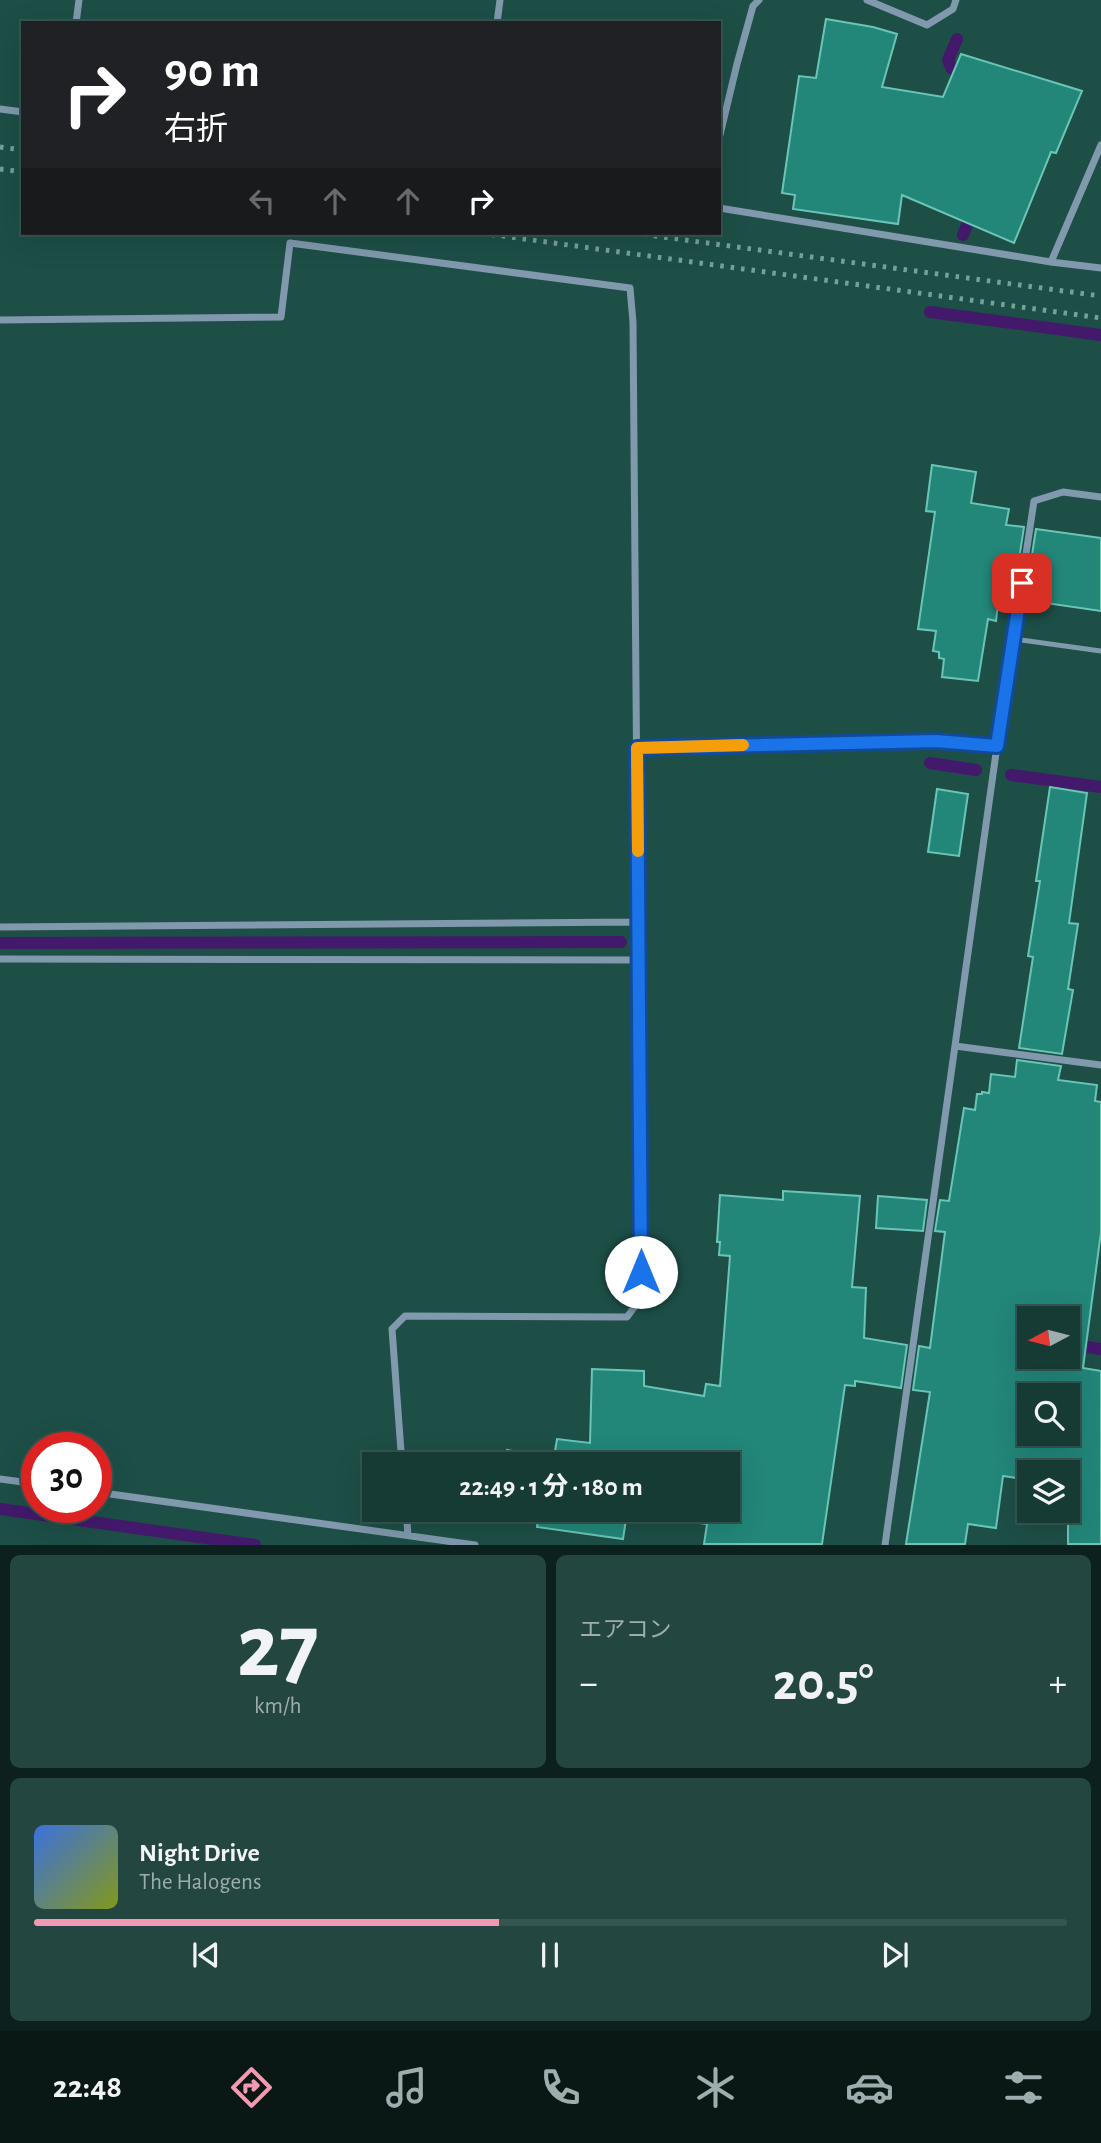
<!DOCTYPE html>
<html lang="ja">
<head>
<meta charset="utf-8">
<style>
	:root { --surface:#163b35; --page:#234641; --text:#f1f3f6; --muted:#9eadad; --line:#355550; --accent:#f19ab1 }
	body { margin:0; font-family:"Alegreya Sans","Noto Sans JP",sans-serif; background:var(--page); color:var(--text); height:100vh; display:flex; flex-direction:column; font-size:26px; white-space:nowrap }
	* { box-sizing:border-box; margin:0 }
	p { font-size:23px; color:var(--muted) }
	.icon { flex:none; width:38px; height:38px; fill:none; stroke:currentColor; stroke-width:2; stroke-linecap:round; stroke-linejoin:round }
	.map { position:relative; height:1545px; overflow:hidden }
	.drawer { display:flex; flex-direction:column; gap:10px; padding:10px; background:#0c201d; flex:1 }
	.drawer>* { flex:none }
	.banner { position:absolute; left:21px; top:21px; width:700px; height:214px; border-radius:0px; box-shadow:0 7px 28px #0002,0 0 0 2px var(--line); background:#202124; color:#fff; overflow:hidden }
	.needle { width:46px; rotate:263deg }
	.controls { position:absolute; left:1017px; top:1306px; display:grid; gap:14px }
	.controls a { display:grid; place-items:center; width:63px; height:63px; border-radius:0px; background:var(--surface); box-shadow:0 7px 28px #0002,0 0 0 2px var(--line); font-size:35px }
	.speed { position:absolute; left:21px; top:1432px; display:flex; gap:14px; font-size:35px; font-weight:700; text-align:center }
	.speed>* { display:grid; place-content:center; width:91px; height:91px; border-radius:50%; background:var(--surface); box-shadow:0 7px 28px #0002,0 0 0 2px var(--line); line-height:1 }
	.speed .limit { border:10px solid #d22; background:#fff; color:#111 }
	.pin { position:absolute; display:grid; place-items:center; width:60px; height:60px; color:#fff; margin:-30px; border-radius:14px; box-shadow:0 4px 10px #0006 }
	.me { position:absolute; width:77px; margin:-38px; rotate:0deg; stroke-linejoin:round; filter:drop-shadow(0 0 5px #0008) }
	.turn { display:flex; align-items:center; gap:24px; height:147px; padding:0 28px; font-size:32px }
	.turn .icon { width:91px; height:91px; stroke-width:2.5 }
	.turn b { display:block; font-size:49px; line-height:60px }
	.lanes { display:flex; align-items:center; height:66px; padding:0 28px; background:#0003; justify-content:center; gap:35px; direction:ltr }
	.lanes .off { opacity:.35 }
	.big { font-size:52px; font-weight:700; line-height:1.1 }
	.drawer .widget { flex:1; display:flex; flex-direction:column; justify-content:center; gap:10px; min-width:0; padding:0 24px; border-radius:10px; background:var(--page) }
	.drawer .dial { align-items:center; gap:0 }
	.dial b { font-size:91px; line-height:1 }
	.song { display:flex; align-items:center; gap:21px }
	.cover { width:84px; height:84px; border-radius:10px; background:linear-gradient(135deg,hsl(220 70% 55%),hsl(70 70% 35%)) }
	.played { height:7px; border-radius:4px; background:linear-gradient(90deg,var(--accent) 45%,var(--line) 45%) }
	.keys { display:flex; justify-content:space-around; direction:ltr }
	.heat { display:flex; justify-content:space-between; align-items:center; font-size:38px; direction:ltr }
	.drawer .tiles { flex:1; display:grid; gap:10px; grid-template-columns:1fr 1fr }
	.widget:last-child { grid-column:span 2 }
	.trip { position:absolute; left:362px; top:1452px; width:378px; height:70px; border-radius:0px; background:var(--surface); box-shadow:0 7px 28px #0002,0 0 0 2px var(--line); font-weight:700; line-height:70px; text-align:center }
	.menu { display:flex; height:112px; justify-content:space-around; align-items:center; background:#091815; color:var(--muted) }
	.menu .icon { width:49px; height:49px }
	.menu .current { color:var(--accent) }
	.menu b { font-size:32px; color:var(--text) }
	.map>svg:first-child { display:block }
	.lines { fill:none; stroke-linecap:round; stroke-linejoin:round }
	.stream { stroke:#43196c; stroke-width:12 }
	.building { fill:#228679; stroke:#6ac5b7; stroke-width:2; fill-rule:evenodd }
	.service { stroke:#8099ad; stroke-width:5 }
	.minor { stroke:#8099ad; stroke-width:7 }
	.rail { stroke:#74a29a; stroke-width:5; stroke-dasharray:3.5 7; stroke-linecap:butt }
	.route-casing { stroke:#114b97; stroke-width:18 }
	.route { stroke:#1a73e8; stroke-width:12 }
	.slow { stroke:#f59e0b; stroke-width:12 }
</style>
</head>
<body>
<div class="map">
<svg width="1101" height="1545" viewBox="0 0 1101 1545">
	<rect width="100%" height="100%" fill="#1d4f47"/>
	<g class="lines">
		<!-- stream -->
		<path class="stream" d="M 957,39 L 948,60 L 951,68 L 970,77
			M 963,235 L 973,209
			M 930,312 L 1101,335
			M 930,763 L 976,770
			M 1011,775 L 1101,787
			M 0,943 L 621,942
			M 1068,1344 L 1101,1349
			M 0,1509 L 255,1545"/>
	</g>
	<!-- building -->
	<path class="building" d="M 826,19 L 873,27 L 897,34 L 882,87 L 943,97 L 961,54 L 1082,91 L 1056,153 L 1051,152 L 1014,243 L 902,195 L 898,224 L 793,209 L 795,195 L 782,193 L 799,76 L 816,78 Z
		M 932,465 L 976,472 L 971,503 L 1009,509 L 1006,525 L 1024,527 L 1013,598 L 999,596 L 996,621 L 988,619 L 978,681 L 942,677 L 944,659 L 939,658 L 939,652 L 933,651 L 936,631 L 918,629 L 935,512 L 926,511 Z
		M 1036,529 L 1101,538 L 1101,611 L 1025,600 Z
		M 1050,787 L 1087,793 L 1069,923 L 1078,924 L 1068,989 L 1073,990 L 1062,1054 L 1019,1048 L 1033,957 L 1028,956 L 1040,881 L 1036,881 Z
		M 937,789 L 968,794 L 959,856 L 928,852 Z
		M 1017,1060 L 1061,1066 L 1058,1080 L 1097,1085 L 1095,1101 L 1101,1102 L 1101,1232 L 1083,1368 L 1101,1371 L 1101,1544 L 1068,1544 L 1068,1472 L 1029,1472 L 1029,1480 L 1003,1476 L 996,1528 L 968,1524 L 965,1544 L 906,1544 L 930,1392 L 913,1390 L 919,1346 L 930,1348 L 945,1232 L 935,1231 L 940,1200 L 949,1201 L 964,1108 L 975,1110 L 977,1094 L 982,1094 L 982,1092 L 989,1093 L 991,1074 L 1015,1077 ZM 1029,1318 L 1068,1318 L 1068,1356 L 1029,1356 ZM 1029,1395 L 1068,1395 L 1068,1433 L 1029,1433 Z
		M 783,1191 L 860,1196 L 852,1287 L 866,1288 L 864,1338 L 907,1345 L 901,1388 L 855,1381 L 855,1386 L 845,1385 L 822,1544 L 704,1544 L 707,1524 L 627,1513 L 623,1539 L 537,1527 L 538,1519 L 500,1514 L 500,1510 L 728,1510 L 728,1465 L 505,1465 L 507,1450 L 554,1457 L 557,1439 L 590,1443 L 592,1369 L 644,1371 L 644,1386 L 704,1396 L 706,1384 L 720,1386 L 730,1256 L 719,1255 L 720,1242 L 717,1242 L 720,1195 L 783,1200 Z
		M 878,1196 L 927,1200 L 923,1231 L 876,1228 Z"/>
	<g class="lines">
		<!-- service -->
		<path class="service" d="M 1014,639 L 1101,651"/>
		<!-- minor -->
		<path class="minor" d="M 867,0 L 927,25 L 953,9 L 956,0
			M 76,23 L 79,0
			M 497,23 L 500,0
			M 0,109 L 23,112
			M 719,139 L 737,64 L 753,6 L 759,0
			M 719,208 L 1051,262 L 1101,268
			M 1051,262 L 1101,145
			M 0,320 L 281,317 L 290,243 L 630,288 L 633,322 L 641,1298 L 627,1317 L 405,1316 L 392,1329 L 402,1465
			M 637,748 L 936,741 L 997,746
			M 0,927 L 638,922
			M 0,959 L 638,960
			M 955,1046 L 1101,1065
			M 0,1479 L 37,1484
			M 96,1492 L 475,1545
			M 406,1510 L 408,1535
			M 885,1545 L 997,746 L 1034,501 L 1063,492 L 1101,497"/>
		<!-- rail -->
		<path class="rail" d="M 0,147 L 23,150
			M 0,169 L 23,172
			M 481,233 L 1101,318
			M 633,233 L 1101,296"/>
	</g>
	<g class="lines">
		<!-- route casing -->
		<g class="route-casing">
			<path id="route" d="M 641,1272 L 637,748 L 936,741 L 997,746 L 1022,583"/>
		</g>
		<!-- route -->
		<use href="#route" class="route"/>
		<!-- slow -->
		<path class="slow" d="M 638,851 L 637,748 L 743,745"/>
	</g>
</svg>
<div class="controls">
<a><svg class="needle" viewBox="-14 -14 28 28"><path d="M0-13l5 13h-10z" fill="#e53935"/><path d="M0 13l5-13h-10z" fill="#9eadad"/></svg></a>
<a><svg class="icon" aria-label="search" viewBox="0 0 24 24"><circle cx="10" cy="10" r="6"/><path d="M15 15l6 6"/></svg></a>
<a><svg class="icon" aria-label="layers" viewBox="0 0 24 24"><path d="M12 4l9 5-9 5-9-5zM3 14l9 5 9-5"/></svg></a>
</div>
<div class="speed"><div class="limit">30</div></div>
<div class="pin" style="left:1022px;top:583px;background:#d93025"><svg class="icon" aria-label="arrive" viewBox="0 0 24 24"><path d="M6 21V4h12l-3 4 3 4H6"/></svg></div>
<svg class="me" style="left:641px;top:1272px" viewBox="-20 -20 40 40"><circle r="19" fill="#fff"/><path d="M0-13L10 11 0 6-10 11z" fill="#1a73e8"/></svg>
<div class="trip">22:49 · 1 分 · 180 m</div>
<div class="banner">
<div class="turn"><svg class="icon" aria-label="right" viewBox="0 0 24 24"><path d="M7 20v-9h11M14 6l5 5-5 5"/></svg><div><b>90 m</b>右折</div></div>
<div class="lanes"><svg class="icon off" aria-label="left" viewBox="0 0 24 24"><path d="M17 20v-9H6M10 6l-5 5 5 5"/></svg><svg class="icon off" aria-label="ahead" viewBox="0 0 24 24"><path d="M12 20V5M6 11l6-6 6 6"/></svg><svg class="icon off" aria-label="ahead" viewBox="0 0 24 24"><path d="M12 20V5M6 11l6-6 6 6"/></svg><svg class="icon" aria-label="right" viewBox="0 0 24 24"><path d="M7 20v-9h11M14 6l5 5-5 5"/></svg></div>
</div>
</div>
<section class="drawer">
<div class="tiles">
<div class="widget dial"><b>27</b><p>km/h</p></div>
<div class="widget"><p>エアコン</p>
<div class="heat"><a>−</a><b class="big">20.5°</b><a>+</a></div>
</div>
<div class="widget">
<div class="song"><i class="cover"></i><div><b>Night Drive</b><p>The Halogens</p></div></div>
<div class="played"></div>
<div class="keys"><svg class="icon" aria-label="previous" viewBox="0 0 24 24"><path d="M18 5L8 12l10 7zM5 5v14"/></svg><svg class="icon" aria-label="pause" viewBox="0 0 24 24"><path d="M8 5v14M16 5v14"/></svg><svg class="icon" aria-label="next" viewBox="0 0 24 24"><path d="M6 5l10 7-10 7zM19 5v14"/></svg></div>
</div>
</div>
</section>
<nav class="menu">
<b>22:48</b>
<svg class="icon current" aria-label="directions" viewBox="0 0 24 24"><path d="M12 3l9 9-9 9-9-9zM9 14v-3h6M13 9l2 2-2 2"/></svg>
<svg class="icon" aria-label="music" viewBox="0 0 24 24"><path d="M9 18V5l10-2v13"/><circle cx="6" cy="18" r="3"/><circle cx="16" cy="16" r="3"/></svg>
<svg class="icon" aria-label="phone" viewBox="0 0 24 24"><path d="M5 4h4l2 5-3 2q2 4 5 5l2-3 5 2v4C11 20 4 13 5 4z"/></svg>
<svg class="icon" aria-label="climate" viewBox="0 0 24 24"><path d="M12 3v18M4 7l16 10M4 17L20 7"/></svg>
<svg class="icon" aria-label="car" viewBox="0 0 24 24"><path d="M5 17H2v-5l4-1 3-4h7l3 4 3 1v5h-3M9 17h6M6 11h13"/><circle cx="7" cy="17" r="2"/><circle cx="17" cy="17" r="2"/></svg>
<svg class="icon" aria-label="filters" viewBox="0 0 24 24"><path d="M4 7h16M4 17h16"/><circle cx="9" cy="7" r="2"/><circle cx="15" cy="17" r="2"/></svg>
</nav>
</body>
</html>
